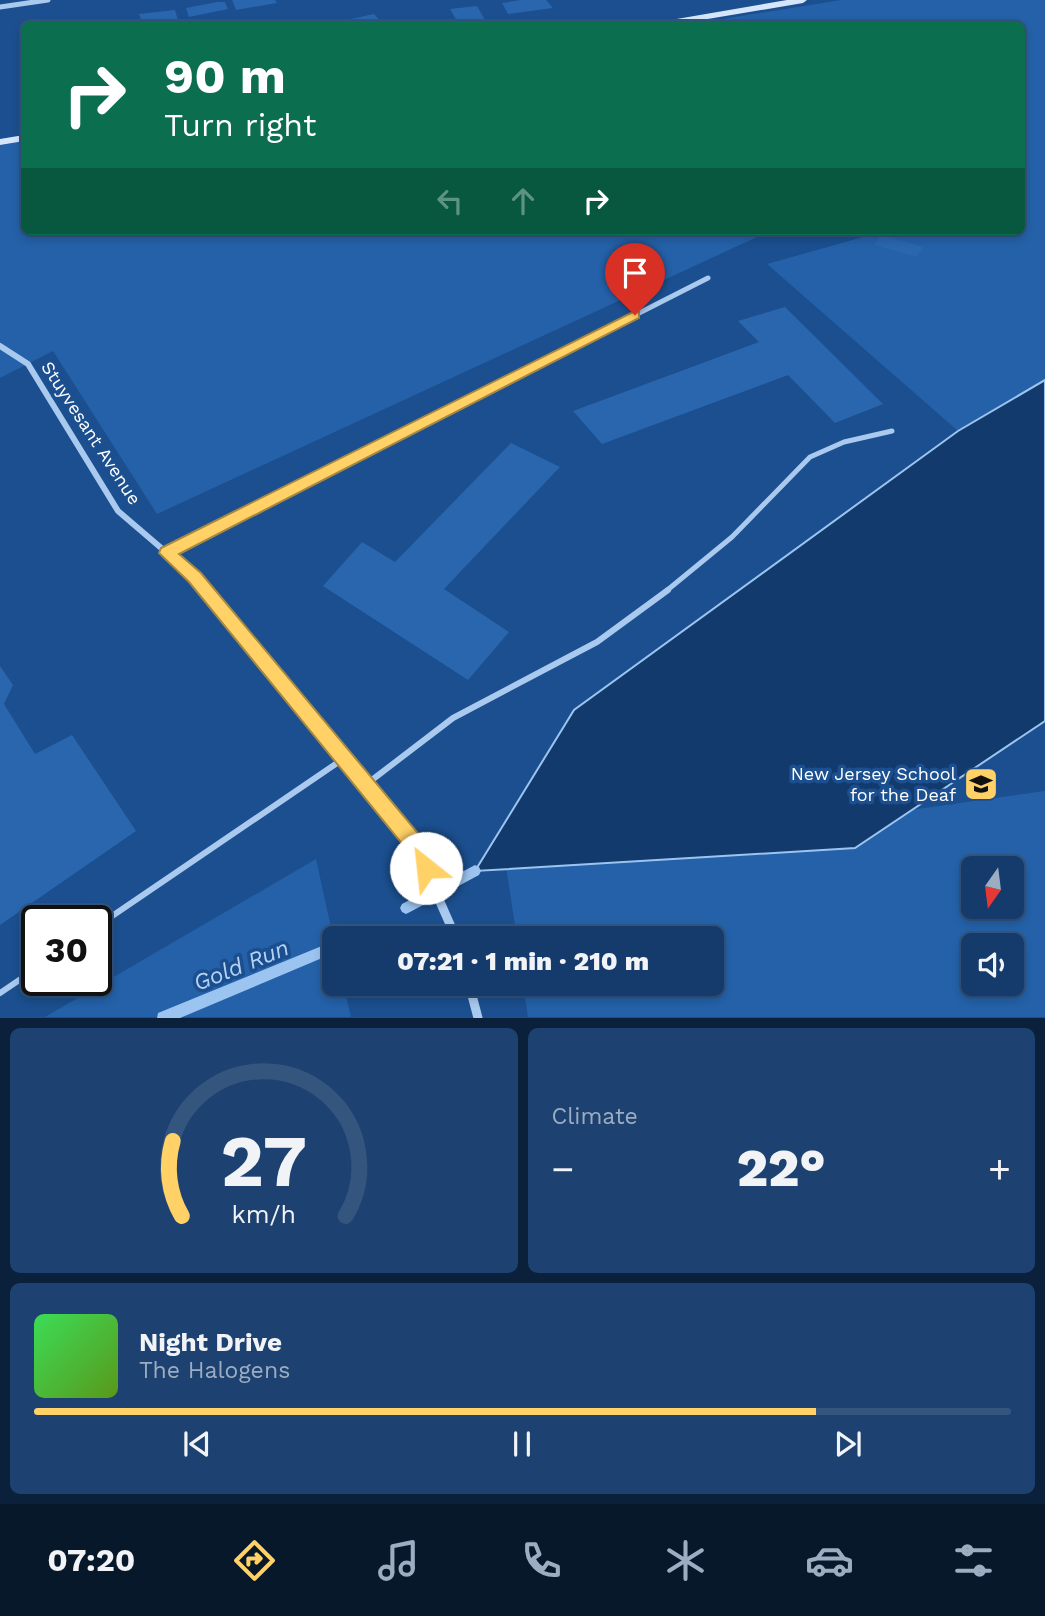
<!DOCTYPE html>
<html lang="en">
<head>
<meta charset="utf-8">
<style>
	:root { --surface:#143b6b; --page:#1d4271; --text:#f1f3f6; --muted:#9dadc1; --line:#33557e; --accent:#ffd166 }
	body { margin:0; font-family:"Work Sans",sans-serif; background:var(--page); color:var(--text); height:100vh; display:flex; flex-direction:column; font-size:26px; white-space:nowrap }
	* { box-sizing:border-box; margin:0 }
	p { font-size:23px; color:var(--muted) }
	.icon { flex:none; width:38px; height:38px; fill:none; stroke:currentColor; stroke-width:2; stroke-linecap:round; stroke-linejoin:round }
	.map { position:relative; height:1018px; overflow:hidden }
	.details { display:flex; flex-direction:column; gap:10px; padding:10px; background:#0b203b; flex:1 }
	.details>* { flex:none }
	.guide { position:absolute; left:21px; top:21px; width:1004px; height:214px; border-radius:10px; box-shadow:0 4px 10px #0003,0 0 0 2px var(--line); background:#0b6e4f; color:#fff; overflow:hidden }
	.needle { width:46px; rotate:194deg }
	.controls { position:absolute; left:961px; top:856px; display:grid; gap:14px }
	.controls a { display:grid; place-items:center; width:63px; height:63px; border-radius:10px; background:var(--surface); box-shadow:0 4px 10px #0003,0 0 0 2px var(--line); font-size:35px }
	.speed { position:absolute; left:21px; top:905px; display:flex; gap:14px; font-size:35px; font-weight:700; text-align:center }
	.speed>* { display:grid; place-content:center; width:91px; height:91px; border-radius:50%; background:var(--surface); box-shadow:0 4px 10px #0003,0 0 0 2px var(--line); line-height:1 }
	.speed .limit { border:4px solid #111; border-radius:10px; background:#fff; color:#111 }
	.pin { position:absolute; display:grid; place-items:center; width:60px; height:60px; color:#fff; margin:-72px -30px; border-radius:50% 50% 50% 0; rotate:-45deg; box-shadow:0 0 7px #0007 }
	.pin .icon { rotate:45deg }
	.me { position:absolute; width:77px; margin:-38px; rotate:331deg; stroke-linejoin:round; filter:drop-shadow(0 0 5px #0008) }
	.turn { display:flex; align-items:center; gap:24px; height:147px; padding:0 28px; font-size:32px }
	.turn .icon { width:91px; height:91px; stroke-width:2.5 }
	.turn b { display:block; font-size:49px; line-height:60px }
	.lanes { display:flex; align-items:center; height:66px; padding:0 28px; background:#0003; justify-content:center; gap:35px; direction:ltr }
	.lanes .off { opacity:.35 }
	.big { font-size:52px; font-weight:800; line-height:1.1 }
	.details .widget { flex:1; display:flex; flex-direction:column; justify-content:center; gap:10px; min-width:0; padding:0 24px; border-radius:10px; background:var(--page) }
	.details .dial { align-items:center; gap:0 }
	.dial svg { height:182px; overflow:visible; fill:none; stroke:var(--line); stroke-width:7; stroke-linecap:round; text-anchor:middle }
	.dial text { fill:var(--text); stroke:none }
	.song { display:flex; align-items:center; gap:21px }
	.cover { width:84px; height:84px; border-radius:10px; background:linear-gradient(135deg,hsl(130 70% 55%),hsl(90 70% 35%)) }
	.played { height:7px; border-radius:4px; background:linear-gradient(90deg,var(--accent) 80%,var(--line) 80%) }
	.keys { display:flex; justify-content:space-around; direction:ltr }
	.heat { display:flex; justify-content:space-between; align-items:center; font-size:38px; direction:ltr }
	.details .tiles { flex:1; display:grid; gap:10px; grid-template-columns:1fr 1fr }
	.widget:last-child { grid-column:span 2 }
	.trip { position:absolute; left:322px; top:926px; width:402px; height:70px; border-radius:10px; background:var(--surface); box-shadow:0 4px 10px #0003,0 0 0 2px var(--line); font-weight:800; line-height:70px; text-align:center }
	.dock { display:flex; height:112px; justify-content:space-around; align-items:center; background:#08182b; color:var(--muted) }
	.dock .icon { width:49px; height:49px }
	.dock .active { color:var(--accent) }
	.dock b { font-size:32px; color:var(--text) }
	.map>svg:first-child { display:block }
	.green { fill:#2461a8; fill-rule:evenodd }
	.water { fill:#123a6d; stroke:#9cc4f0; stroke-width:2 }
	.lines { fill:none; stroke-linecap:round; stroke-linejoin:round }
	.stream { fill:#9cc4f0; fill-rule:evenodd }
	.building { fill:#2a66ad }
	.lane-far1 { stroke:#a9c9ee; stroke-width:5 }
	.lane { stroke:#a9c9ee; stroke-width:6 }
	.street-far2 { stroke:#a9c9ee; stroke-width:5 }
	.street-far1 { stroke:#a9c9ee; stroke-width:6 }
	.street { stroke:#a9c9ee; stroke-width:9 }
	.secondary { fill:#d6e6fa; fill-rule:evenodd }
	.route { fill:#ffd166; stroke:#a68842; stroke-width:2 }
	.labels { text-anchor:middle; stroke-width:7; stroke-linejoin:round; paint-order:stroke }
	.street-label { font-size:18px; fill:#fff; stroke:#1b4f8f }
	.poi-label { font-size:18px; fill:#fff; stroke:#1b4f8f; text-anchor:end }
	.near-water-label { font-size:23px; font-style:italic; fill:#b5d3f5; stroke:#1b4f8f }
</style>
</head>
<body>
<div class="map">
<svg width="1045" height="1018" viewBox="0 0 1045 1018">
	<rect width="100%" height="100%" fill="#1b4f8f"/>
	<!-- green -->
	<path class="green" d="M 841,0 L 1045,0 L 1045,380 L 958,431 L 767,264 L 870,235 L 864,231 L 1022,231 L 1022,24 L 691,24 Z
		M 24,140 L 24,231 L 770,231 L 157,514 L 53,351 L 0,378 L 0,145 Z
		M 1045,791 L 1045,1017 L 528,1017 L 523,984 L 712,984 L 712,938 L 517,938 L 506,867 ZM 973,868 L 1012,868 L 1012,906 L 973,906 ZM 973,945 L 1012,945 L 1012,984 L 973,984 Z
		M 316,859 L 334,941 L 334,984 L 343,984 L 351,1017 L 45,1017 Z"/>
	<!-- water -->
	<path class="water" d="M 1045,380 L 1045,721 L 855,848 L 475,871 L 574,710 L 958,431 Z"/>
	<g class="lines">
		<!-- stream -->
		<path class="stream" d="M 475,865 L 479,867 L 481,871 L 479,875 L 410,912 L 406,914 L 402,912 L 400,908 L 402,904 Z
			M 334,941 L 334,953 L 180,1018 L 157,1018 L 158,1013 Z"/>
	</g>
	<!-- building -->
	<path class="building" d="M 232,0 L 275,0 L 277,3 L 236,10 Z
		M 520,0 L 546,0 L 553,8 L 508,14 L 502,3 Z
		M 217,2 L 225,2 L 228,9 L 189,17 L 186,8 Z
		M 477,6 L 485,20 L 458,23 L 450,9 Z
		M 175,10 L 179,24 L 143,24 L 139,14 Z
		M 374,14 L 381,22 L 388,20 L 391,24 L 349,24 L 346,20 Z
		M 881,234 L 923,247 L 917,257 L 874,245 Z
		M 785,307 L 883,404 L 835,423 L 788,375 L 602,444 L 573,411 L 759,342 L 738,321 Z
		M 511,443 L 560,467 L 444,589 L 509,632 L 468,680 L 323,586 L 362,542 L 395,562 Z
		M 0,666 L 13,685 L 4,704 L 35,754 L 72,735 L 136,831 L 0,925 Z"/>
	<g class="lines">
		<!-- lane-far1 -->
		<path class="lane-far1" d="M 167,553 L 708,278
			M 665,592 L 732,537 L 810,457 L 844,442 L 892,431"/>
		<!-- lane -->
		<path class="lane" d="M 364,786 L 453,718 L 597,642 L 668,590
			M 96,927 L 343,759
			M 0,993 L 37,968"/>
		<!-- street-far2 -->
		<path class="street-far2" d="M 0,7 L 48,0"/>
		<!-- street-far1 -->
		<path class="street-far1" d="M 0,346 L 28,364 L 118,511 L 195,577 L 207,592"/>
		<!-- street -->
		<path class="street" d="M 206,590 L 415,845 L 456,938
			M 469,984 L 478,1018"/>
		<!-- secondary -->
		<path class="secondary" d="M 787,0 L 807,0 L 803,3 L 678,24 L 660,24 L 665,21 Z
			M 24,135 L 24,141 L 0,145 L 0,139 Z"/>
	</g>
	<!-- route -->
	<path class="route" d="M 635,311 L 639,312 L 639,318 L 179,554 L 201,573 L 422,838 L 436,868 L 433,875 L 426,878 L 419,875 L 408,851 L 189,582 L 159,553 L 161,548 Z"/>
	<!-- icons -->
	<defs>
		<g id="school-square" transform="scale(1.75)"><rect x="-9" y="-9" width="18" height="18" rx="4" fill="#ffd166" stroke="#1b4f8f"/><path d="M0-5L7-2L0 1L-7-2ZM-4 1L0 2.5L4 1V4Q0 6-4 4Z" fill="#111"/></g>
	</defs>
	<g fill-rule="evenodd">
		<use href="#school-square" x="981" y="784"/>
	</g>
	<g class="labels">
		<!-- street labels -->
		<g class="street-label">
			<text transform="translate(91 433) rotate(57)" y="6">Stuyvesant Avenue</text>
		</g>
		<!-- poi labels -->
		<g class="poi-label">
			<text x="956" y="780">New Jersey School<tspan x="956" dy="21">for the Deaf</tspan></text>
		</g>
		<!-- near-water labels -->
		<g class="near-water-label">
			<text transform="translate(241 965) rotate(-22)" y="8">Gold Run</text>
		</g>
	</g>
</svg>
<div class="controls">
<a><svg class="needle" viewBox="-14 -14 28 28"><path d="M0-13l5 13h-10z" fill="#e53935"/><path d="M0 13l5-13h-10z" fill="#9dadc1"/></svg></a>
<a><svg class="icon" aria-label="sound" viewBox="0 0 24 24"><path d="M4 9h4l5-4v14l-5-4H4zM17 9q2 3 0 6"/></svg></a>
</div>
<div class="speed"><div class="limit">30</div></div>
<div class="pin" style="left:635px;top:315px;background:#d93025"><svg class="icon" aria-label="arrive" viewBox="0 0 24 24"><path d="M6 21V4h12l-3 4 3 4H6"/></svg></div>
<svg class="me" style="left:426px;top:868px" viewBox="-20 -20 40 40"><circle r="19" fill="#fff"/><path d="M0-13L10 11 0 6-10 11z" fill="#ffd166"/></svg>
<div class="trip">07:21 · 1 min · 210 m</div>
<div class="guide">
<div class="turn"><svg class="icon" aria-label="right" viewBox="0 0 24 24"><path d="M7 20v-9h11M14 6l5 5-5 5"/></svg><div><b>90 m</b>Turn right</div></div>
<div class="lanes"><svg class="icon off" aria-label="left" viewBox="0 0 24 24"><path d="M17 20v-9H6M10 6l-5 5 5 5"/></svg><svg class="icon off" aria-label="ahead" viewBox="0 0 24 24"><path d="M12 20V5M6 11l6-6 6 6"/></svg><svg class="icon" aria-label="right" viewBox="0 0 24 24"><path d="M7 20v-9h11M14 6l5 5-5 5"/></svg></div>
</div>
</div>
<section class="details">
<div class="tiles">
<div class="widget dial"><svg viewBox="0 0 100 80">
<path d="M14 69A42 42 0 1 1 86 69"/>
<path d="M14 69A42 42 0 0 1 10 36" stroke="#ffd166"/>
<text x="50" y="56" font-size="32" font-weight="700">27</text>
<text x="50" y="72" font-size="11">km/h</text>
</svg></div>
<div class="widget"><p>Climate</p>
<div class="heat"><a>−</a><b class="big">22°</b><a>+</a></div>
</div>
<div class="widget">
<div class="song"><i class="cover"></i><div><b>Night Drive</b><p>The Halogens</p></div></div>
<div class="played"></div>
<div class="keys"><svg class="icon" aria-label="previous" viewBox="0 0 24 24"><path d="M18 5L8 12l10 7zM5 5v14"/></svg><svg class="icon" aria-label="pause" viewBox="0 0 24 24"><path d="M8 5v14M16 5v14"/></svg><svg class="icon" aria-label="next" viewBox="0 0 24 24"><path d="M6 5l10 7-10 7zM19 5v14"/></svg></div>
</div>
</div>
</section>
<nav class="dock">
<b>07:20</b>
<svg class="icon active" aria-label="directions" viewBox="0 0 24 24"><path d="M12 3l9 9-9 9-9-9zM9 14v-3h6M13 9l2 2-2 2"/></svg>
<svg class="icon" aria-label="music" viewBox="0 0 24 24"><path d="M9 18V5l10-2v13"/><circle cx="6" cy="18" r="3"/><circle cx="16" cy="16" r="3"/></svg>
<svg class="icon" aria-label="phone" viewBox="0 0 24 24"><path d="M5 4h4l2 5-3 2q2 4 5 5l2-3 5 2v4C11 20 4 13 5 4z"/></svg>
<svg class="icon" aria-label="climate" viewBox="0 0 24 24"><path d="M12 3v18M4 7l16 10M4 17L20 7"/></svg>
<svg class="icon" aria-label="car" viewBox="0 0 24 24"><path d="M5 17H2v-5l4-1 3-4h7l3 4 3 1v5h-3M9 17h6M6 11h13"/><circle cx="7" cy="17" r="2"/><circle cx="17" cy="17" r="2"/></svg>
<svg class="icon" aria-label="filters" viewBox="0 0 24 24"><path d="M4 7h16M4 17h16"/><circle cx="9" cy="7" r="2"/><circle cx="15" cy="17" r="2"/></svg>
</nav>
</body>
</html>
